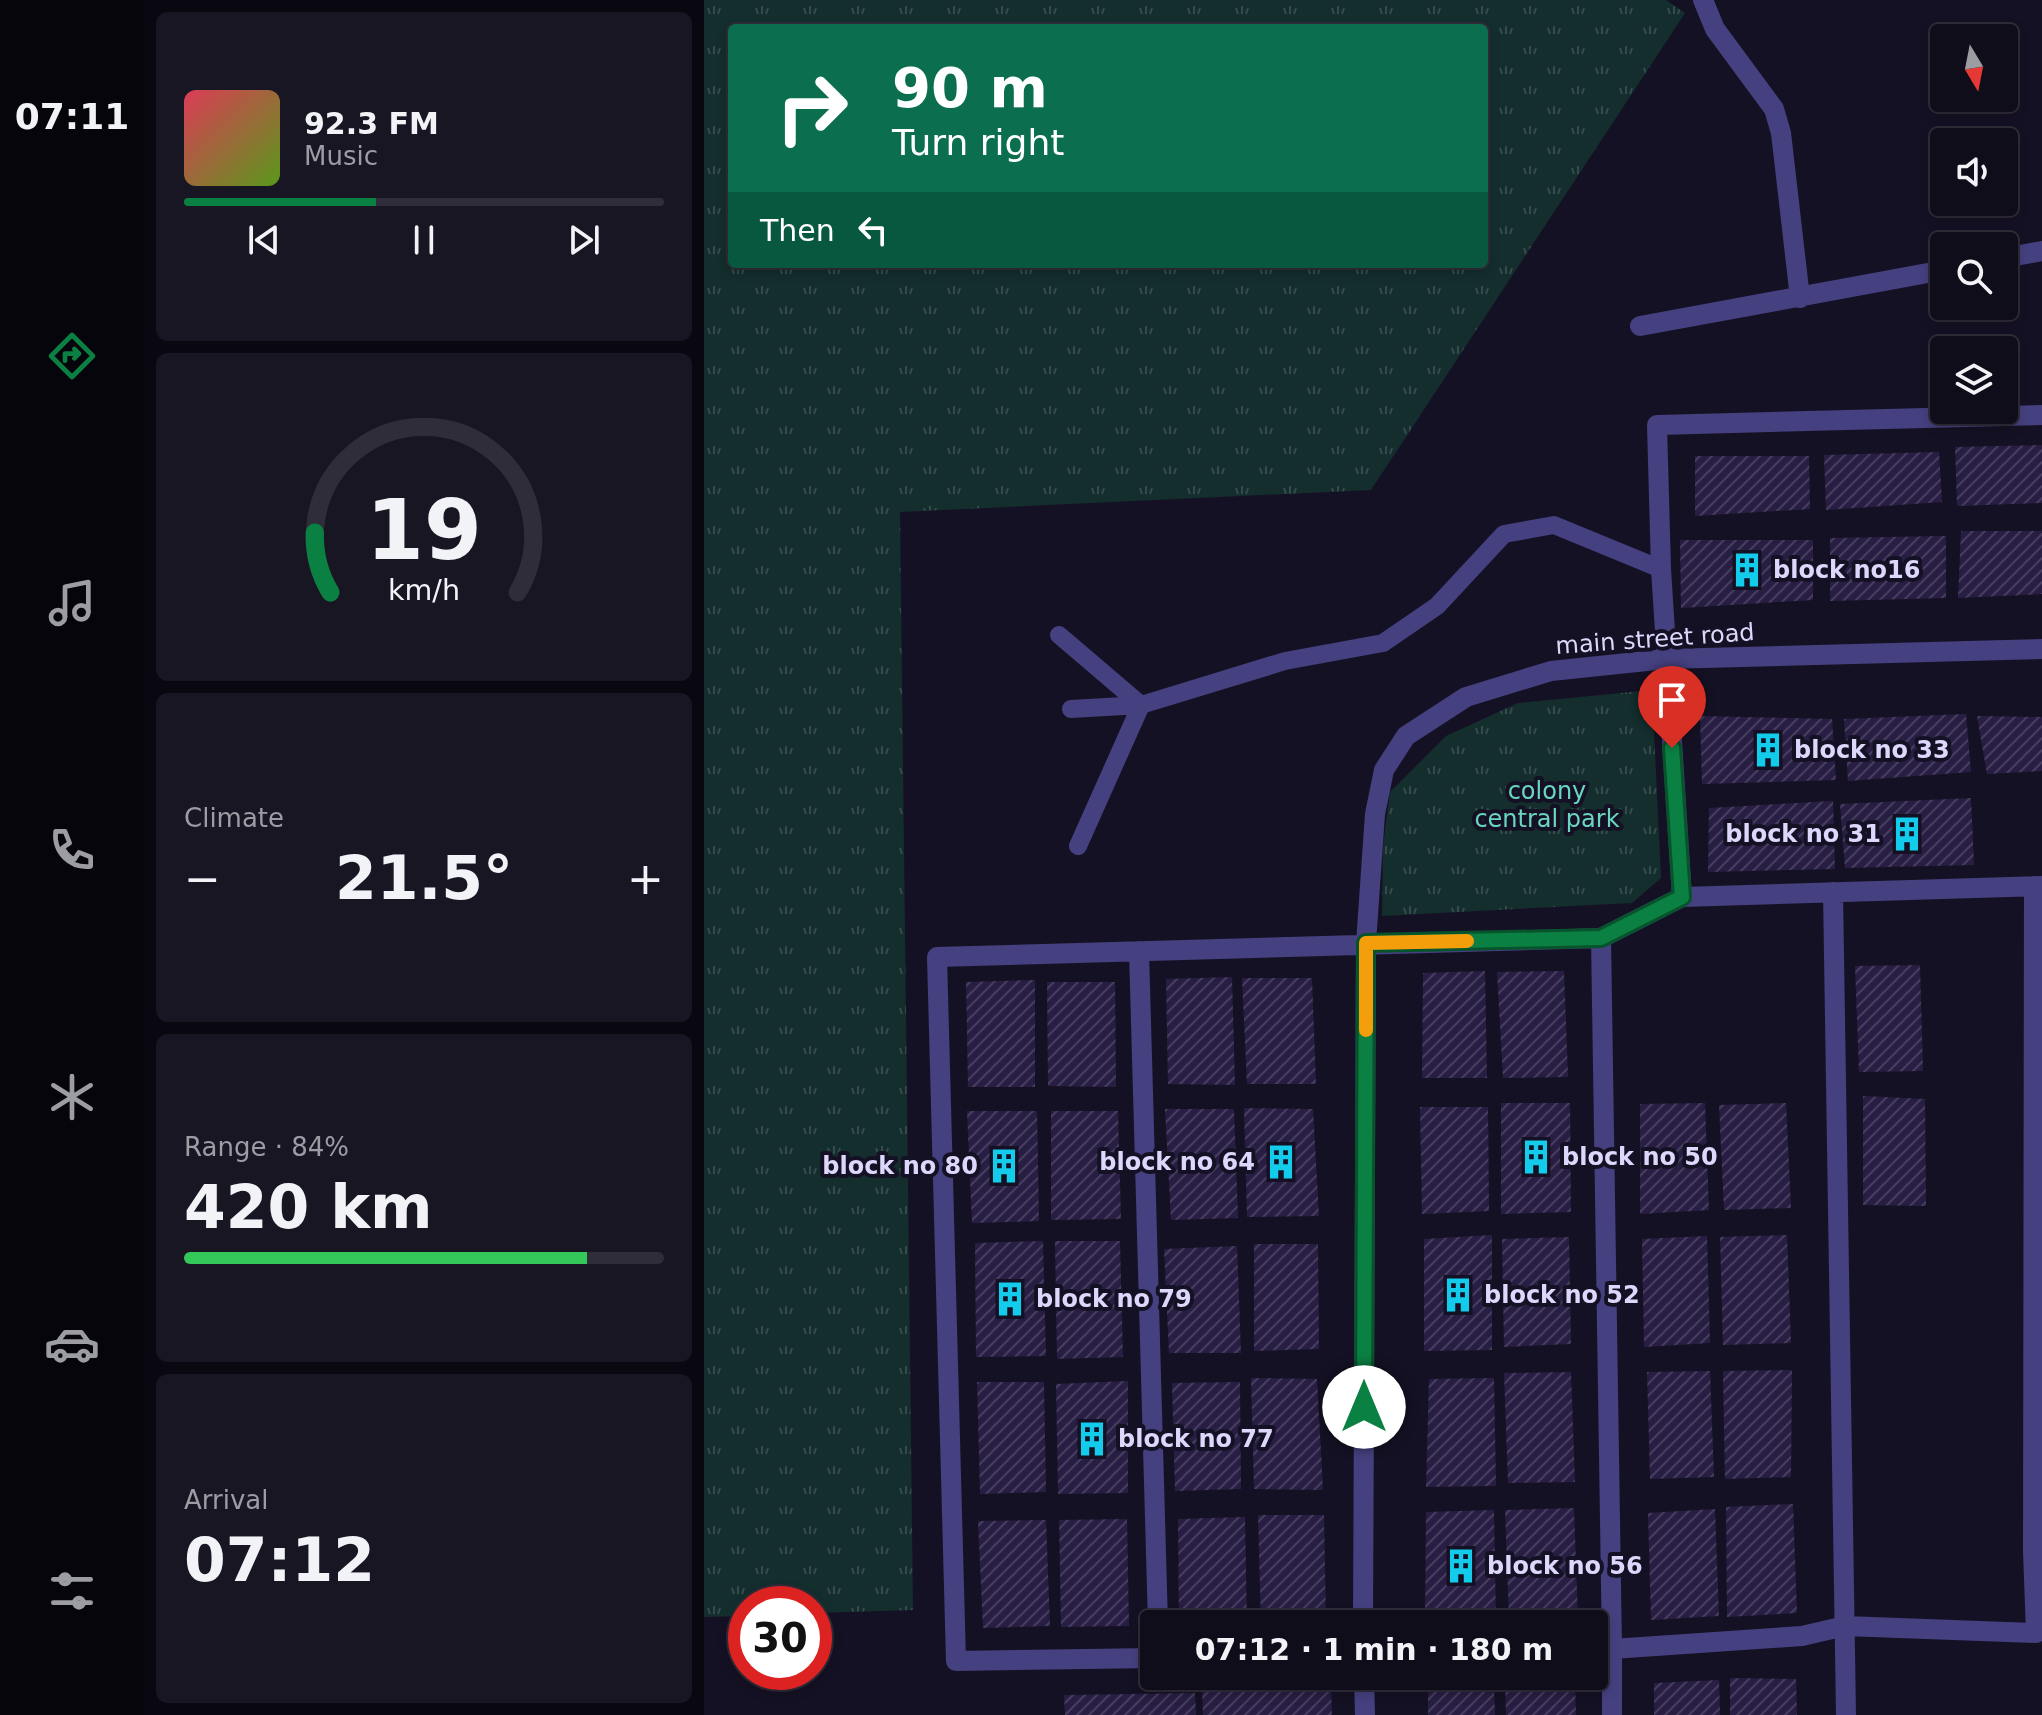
<!DOCTYPE html>
<html lang="en">
<head>
<meta charset="utf-8">
<style>
	:root { --surface:#100d1b; --page:#191624; --text:#f1f3f6; --muted:#9c9ca3; --line:#302d3a; --accent:#0b8043 }
	body { margin:0; font-family:"DejaVu Sans",sans-serif; background:var(--page); color:var(--text); height:100vh; display:flex; flex-direction:column; font-size:30px; white-space:nowrap }
	* { box-sizing:border-box; margin:0 }
	p { font-size:26px; color:var(--muted) }
	.icon { flex:none; width:44px; height:44px; fill:none; stroke:currentColor; stroke-width:2; stroke-linecap:round; stroke-linejoin:round }
	.map { position:relative; flex:1; overflow:hidden }
	.side { display:flex; flex-direction:column; gap:12px; padding:12px; background:#09070f; width:560px }
	.side>* { flex:none }
	.hud { position:absolute; left:24px; top:24px; width:760px; height:244px; border-radius:8px; box-shadow:0 4px 12px #0003,0 0 0 2px var(--line); background:#0b6e4f; color:#fff; overflow:hidden }
	.needle { width:52px; rotate:170deg }
	.buttons { position:absolute; left:1226px; top:24px; display:grid; gap:16px }
	.buttons a { display:grid; place-items:center; width:88px; height:88px; border-radius:8px; background:var(--surface); box-shadow:0 4px 12px #0003,0 0 0 2px var(--line); font-size:40px }
	.speed { position:absolute; left:24px; top:1586px; display:flex; gap:16px; font-size:40px; font-weight:700; text-align:center }
	.speed>* { display:grid; place-content:center; width:104px; height:104px; border-radius:50%; background:var(--surface); box-shadow:0 4px 12px #0003,0 0 0 2px var(--line); line-height:1 }
	.speed .limit { border:12px solid #d22; background:#fff; color:#111 }
	.pin { position:absolute; display:grid; place-items:center; width:68px; height:68px; color:#fff; margin:-82px -34px; border-radius:50% 50% 50% 0; rotate:-45deg; box-shadow:0 0 8px #0007 }
	.pin .icon { rotate:45deg }
	.me { position:absolute; width:88px; margin:-44px; rotate:0deg; stroke-linejoin:round; filter:drop-shadow(0 0 6px #0008) }
	.turn { display:flex; align-items:center; gap:28px; height:168px; padding:0 32px; font-size:36px }
	.turn .icon { width:104px; height:104px; stroke-width:2.5 }
	.turn b { display:block; font-size:56px; line-height:68px }
	.then { display:flex; align-items:center; height:76px; padding:0 32px; background:#0003; gap:16px; font-size:30px }
	.big { font-size:60px; font-weight:800; line-height:1.1 }
	.side .widget { flex:1; display:flex; flex-direction:column; justify-content:center; gap:12px; min-width:0; padding:0 28px; border-radius:12px; background:var(--page) }
	.side .dial { align-items:center; gap:0 }
	.dial svg { height:208px; overflow:visible; fill:none; stroke:var(--line); stroke-width:7; stroke-linecap:round; text-anchor:middle }
	.dial text { fill:var(--text); stroke:none }
	.song { display:flex; align-items:center; gap:24px }
	.cover { width:96px; height:96px; border-radius:12px; background:linear-gradient(135deg,hsl(350 70% 55%),hsl(90 70% 35%)) }
	.played { height:8px; border-radius:4px; background:linear-gradient(90deg,var(--accent) 40%,var(--line) 40%) }
	.keys { display:flex; justify-content:space-around; direction:ltr }
	.heat { display:flex; justify-content:space-between; align-items:center; font-size:44px; direction:ltr }
	.charge { height:12px; border-radius:6px; background:linear-gradient(90deg,#34c759 84%,var(--line) 0) }
	.trip { position:absolute; left:436px; top:1610px; width:468px; height:80px; border-radius:8px; background:var(--surface); box-shadow:0 4px 12px #0003,0 0 0 2px var(--line); font-weight:800; line-height:80px; text-align:center }
	main { display:flex; flex:1; min-height:0 }
	.tabs { display:flex; flex-direction:column; width:144px; justify-content:space-around; align-items:center; background:#06050b; color:var(--muted) }
	.tabs .icon { width:56px; height:56px }
	.tabs .on { color:var(--accent) }
	.tabs b { font-size:36px; color:var(--text) }
	.map>svg:first-child { display:block }
	.grass { fill:url(#grass-tufts); fill-rule:evenodd }
	.building { fill:url(#building-hatch) }
	.lines { fill:none; stroke-linecap:round; stroke-linejoin:round }
	.lane { stroke:#45407f; stroke-width:18 }
	.street { stroke:#45407f; stroke-width:20 }
	.route-casing { stroke:#07532c; stroke-width:20 }
	.route { stroke:#0b8043; stroke-width:14 }
	.slow { stroke:#f59e0b; stroke-width:14 }
	.labels { text-anchor:middle; stroke-width:8; stroke-linejoin:round; paint-order:stroke }
	.poi-label { font-size:24px; font-weight:bold; fill:#ddd7fc; stroke:#151124; text-anchor:start }
	.street-label { font-size:24px; fill:#ddd7fc; stroke:#151124 }
	.park-label { font-size:24px; fill:#68d6c0; stroke:#151124 }
</style>
</head>
<body>
<main>
<nav class="tabs">
<b>07:11</b>
<svg class="icon on" aria-label="directions" viewBox="0 0 24 24"><path d="M12 3l9 9-9 9-9-9zM9 14v-3h6M13 9l2 2-2 2"/></svg>
<svg class="icon" aria-label="music" viewBox="0 0 24 24"><path d="M9 18V5l10-2v13"/><circle cx="6" cy="18" r="3"/><circle cx="16" cy="16" r="3"/></svg>
<svg class="icon" aria-label="phone" viewBox="0 0 24 24"><path d="M5 4h4l2 5-3 2q2 4 5 5l2-3 5 2v4C11 20 4 13 5 4z"/></svg>
<svg class="icon" aria-label="climate" viewBox="0 0 24 24"><path d="M12 3v18M4 7l16 10M4 17L20 7"/></svg>
<svg class="icon" aria-label="car" viewBox="0 0 24 24"><path d="M5 17H2v-5l4-1 3-4h7l3 4 3 1v5h-3M9 17h6M6 11h13"/><circle cx="7" cy="17" r="2"/><circle cx="17" cy="17" r="2"/></svg>
<svg class="icon" aria-label="filters" viewBox="0 0 24 24"><path d="M4 7h16M4 17h16"/><circle cx="9" cy="7" r="2"/><circle cx="15" cy="17" r="2"/></svg>
</nav>
<section class="side">
<div class="widget">
<div class="song"><i class="cover"></i><div><b>92.3 FM</b><p>Music</p></div></div>
<div class="played"></div>
<div class="keys"><svg class="icon" aria-label="previous" viewBox="0 0 24 24"><path d="M18 5L8 12l10 7zM5 5v14"/></svg><svg class="icon" aria-label="pause" viewBox="0 0 24 24"><path d="M8 5v14M16 5v14"/></svg><svg class="icon" aria-label="next" viewBox="0 0 24 24"><path d="M6 5l10 7-10 7zM19 5v14"/></svg></div>
</div>
<div class="widget dial"><svg viewBox="0 0 100 80">
<path d="M14 69A42 42 0 1 1 86 69"/>
<path d="M14 69A42 42 0 0 1 8 46" stroke="#0b8043"/>
<text x="50" y="56" font-size="32" font-weight="700">19</text>
<text x="50" y="72" font-size="11">km/h</text>
</svg></div>
<div class="widget"><p>Climate</p>
<div class="heat"><a>−</a><b class="big">21.5°</b><a>+</a></div>
</div>
<div class="widget"><p>Range · 84%</p><b class="big">420 km</b><div class="charge"></div></div>
<div class="widget"><p>Arrival</p><b class="big">07:12</b></div>
</section>
<div class="map">
<svg width="1338" height="1715" viewBox="0 0 1338 1715">
	<defs>
		<pattern id="grass-tufts" width="24" height="20" patternUnits="userSpaceOnUse" patternTransform="scale(2)"><rect width="24" height="20" fill="#142d2d"/><path d="M3 7l-1-3M5 7V3M7 7l1-3M15 17l-1-3M17 17v-4M19 17l1-3" fill="none" stroke="#364b4c"/></pattern>
		<pattern id="building-hatch" width="6" height="6" patternUnits="userSpaceOnUse" patternTransform="scale(2)"><rect width="6" height="6" fill="#281e43"/><path d="M-1 1l2-2M0 6l6-6M5 7l2-2" fill="none" stroke="#473e5f"/></pattern>
	</defs>
	<rect width="100%" height="100%" fill="#151124"/>
	<!-- grass -->
	<path class="grass" d="M 0,0 L 962,0 L 981,13 L 667,490 L 196,512 L 209,1610 L 110,1613 L 110,1604 L 42,1604 L 42,1616 L 0,1617 ZM 28,28 L 780,28 L 780,264 L 28,264 Z
		M 948,690 L 957,878 L 928,903 L 678,916 L 679,846 L 686,792 L 742,736 L 814,703 Z"/>
	<!-- building -->
	<path class="building" d="M 1338,445 L 1338,503 L 1253,506 L 1251,447 Z
		M 1235,452 L 1238,502 L 1122,510 L 1120,455 Z
		M 991,456 L 1105,456 L 1106,509 L 991,516 Z
		M 1257,531 L 1338,531 L 1338,594 L 1254,598 Z
		M 1242,536 L 1242,598 L 1126,601 L 1126,538 Z
		M 976,540 L 1109,540 L 1109,600 L 977,608 Z
		M 1262,714 L 1267,772 L 1144,781 L 1140,719 Z
		M 996,716 L 1128,719 L 1132,780 L 998,784 Z
		M 1273,716 L 1338,717 L 1338,771 L 1283,774 Z
		M 1267,798 L 1270,865 L 1141,868 L 1136,804 Z
		M 1129,801 L 1131,869 L 1004,872 L 1005,808 Z
		M 1216,965 L 1219,1071 L 1155,1072 L 1151,966 Z
		M 781,971 L 783,1078 L 718,1078 L 719,973 Z
		M 860,971 L 864,1077 L 799,1078 L 793,972 Z
		M 528,977 L 531,1085 L 464,1084 L 462,979 Z
		M 538,978 L 608,978 L 612,1084 L 543,1084 Z
		M 331,980 L 331,1087 L 264,1087 L 262,982 Z
		M 343,982 L 411,982 L 412,1087 L 344,1086 Z
		M 1159,1096 L 1221,1099 L 1222,1206 L 1159,1205 Z
		M 797,1103 L 866,1103 L 867,1212 L 797,1214 Z
		M 1001,1103 L 1005,1210 L 936,1214 L 936,1104 Z
		M 1082,1103 L 1087,1208 L 1020,1210 L 1015,1105 Z
		M 716,1107 L 784,1107 L 785,1211 L 718,1214 Z
		M 540,1108 L 609,1109 L 615,1216 L 543,1217 Z
		M 461,1109 L 530,1109 L 534,1218 L 467,1220 Z
		M 263,1111 L 333,1111 L 335,1221 L 268,1223 Z
		M 347,1111 L 414,1111 L 417,1219 L 347,1220 Z
		M 788,1235 L 788,1350 L 720,1351 L 720,1239 Z
		M 1083,1235 L 1087,1343 L 1019,1345 L 1016,1237 Z
		M 1003,1236 L 1006,1343 L 940,1347 L 938,1239 Z
		M 865,1237 L 867,1344 L 800,1347 L 798,1239 Z
		M 339,1241 L 342,1356 L 272,1357 L 271,1243 Z
		M 351,1241 L 416,1241 L 419,1357 L 353,1359 Z
		M 550,1244 L 614,1244 L 615,1349 L 550,1351 Z
		M 533,1246 L 537,1353 L 465,1353 L 460,1249 Z
		M 1088,1370 L 1087,1477 L 1021,1479 L 1019,1371 Z
		M 1006,1371 L 1010,1477 L 946,1479 L 943,1372 Z
		M 867,1372 L 871,1482 L 804,1483 L 800,1373 Z
		M 547,1378 L 613,1379 L 619,1490 L 550,1489 Z
		M 790,1378 L 792,1486 L 722,1487 L 725,1379 Z
		M 424,1381 L 424,1493 L 354,1494 L 352,1384 Z
		M 273,1382 L 340,1382 L 342,1492 L 276,1494 Z
		M 536,1382 L 537,1489 L 471,1491 L 468,1383 Z
		M 1089,1504 L 1093,1613 L 1023,1617 L 1022,1507 Z
		M 870,1508 L 874,1619 L 805,1619 L 801,1510 Z
		M 1011,1509 L 1015,1616 L 947,1620 L 944,1513 Z
		M 790,1510 L 792,1620 L 721,1621 L 722,1512 Z
		M 554,1515 L 620,1515 L 622,1623 L 557,1624 Z
		M 541,1517 L 543,1624 L 475,1624 L 474,1519 Z
		M 423,1519 L 425,1626 L 357,1627 L 355,1520 Z
		M 342,1520 L 346,1626 L 279,1628 L 274,1521 Z
		M 1026,1678 L 1092,1679 L 1093,1715 L 1026,1715 Z
		M 1015,1680 L 1016,1715 L 950,1715 L 950,1683 Z
		M 801,1683 L 871,1683 L 872,1715 L 802,1715 Z
		M 790,1686 L 791,1715 L 724,1715 L 724,1687 Z
		M 627,1687 L 628,1715 L 499,1715 L 498,1689 Z
		M 491,1693 L 492,1715 L 361,1715 L 360,1695 Z"/>
	<g class="lines">
		<!-- lane -->
		<path class="lane" d="M 355,635 L 437,705
			M 367,709 L 437,705 L 581,661 L 679,643 L 733,606 L 800,534 L 850,525 L 957,569
			M 374,846 L 437,705"/>
		<!-- street -->
		<path class="street" d="M 999,0 L 1011,29 L 1070,109 L 1077,133 L 1096,298
			M 1300,258 L 1338,251
			M 936,326 L 1240,270
			M 1338,415 L 953,425 L 957,569 L 978,897 L 1338,886
			M 1129,892 L 1142,1715
			M 435,951 L 454,1624
			M 1329,1551 L 1330,886
			M 659,1624 L 662,943 L 671,814 L 680,770 L 702,736 L 762,697 L 847,671 L 962,659 L 1338,649
			M 890,1650 L 908,1649 L 897,938
			M 450,1658 L 252,1661 L 233,957 L 897,938 L 978,897
			M 660,1676 L 661,1715
			M 908,1715 L 908,1649 L 1098,1636 L 1141,1626 L 1332,1633 L 1329,1551 L 1338,1551"/>
	</g>
	<g class="lines">
		<!-- route casing -->
		<g class="route-casing">
			<path id="route" d="M 660,1407 L 662,943 L 897,938 L 978,897 L 968,748"/>
		</g>
		<!-- route -->
		<use href="#route" class="route"/>
		<!-- slow -->
		<path class="slow" d="M 662,1030 L 662,943 L 763,941"/>
	</g>
	<!-- icons -->
	<defs>
		<g id="building-bare" transform="scale(2.76)"><path d="M-4-6H4V6H1V3H-1V6H-4ZM-2.5-4.3h1.7v1.8h-1.7ZM.8-4.3h1.7v1.8H.8ZM-2.5-1h1.7V.8h-1.7ZM.8-1h1.7V.8H.8Z" fill="#13cbeb" stroke="#151124" stroke-width="2.5" paint-order="stroke"/></g>
	</defs>
	<g fill-rule="evenodd">
		<use href="#building-bare" x="1043" y="570"/>
		<use href="#building-bare" x="1064" y="750"/>
		<use href="#building-bare" x="1203" y="834"/>
		<use href="#building-bare" x="832" y="1157"/>
		<use href="#building-bare" x="577" y="1162"/>
		<use href="#building-bare" x="300" y="1166"/>
		<use href="#building-bare" x="754" y="1295"/>
		<use href="#building-bare" x="306" y="1299"/>
		<use href="#building-bare" x="388" y="1439"/>
		<use href="#building-bare" x="757" y="1566"/>
	</g>
	<g class="labels">
		<!-- poi labels -->
		<g class="poi-label">
			<text x="1069" y="578">block no16</text>
			<text x="1090" y="758">block no 33</text>
			<text x="1177" y="842" text-anchor="end">block no 31</text>
			<text x="858" y="1165">block no 50</text>
			<text x="551" y="1170" text-anchor="end">block no 64</text>
			<text x="274" y="1174" text-anchor="end">block no 80</text>
			<text x="780" y="1303">block no 52</text>
			<text x="332" y="1307">block no 79</text>
			<text x="414" y="1447">block no 77</text>
			<text x="783" y="1574">block no 56</text>
		</g>
		<!-- street labels -->
		<g class="street-label">
			<text transform="translate(951 639) rotate(-4)" y="8">main street road</text>
		</g>
		<!-- park labels -->
		<g class="park-label">
			<text x="843" y="799">colony<tspan x="843" dy="28">central park</tspan></text>
		</g>
	</g>
</svg>
<div class="buttons">
<a><svg class="needle" viewBox="-14 -14 28 28"><path d="M0-13l5 13h-10z" fill="#e53935"/><path d="M0 13l5-13h-10z" fill="#9c9ca3"/></svg></a>
<a><svg class="icon" aria-label="sound" viewBox="0 0 24 24"><path d="M4 9h4l5-4v14l-5-4H4zM17 9q2 3 0 6"/></svg></a>
<a><svg class="icon" aria-label="search" viewBox="0 0 24 24"><circle cx="10" cy="10" r="6"/><path d="M15 15l6 6"/></svg></a>
<a><svg class="icon" aria-label="layers" viewBox="0 0 24 24"><path d="M12 4l9 5-9 5-9-5zM3 14l9 5 9-5"/></svg></a>
</div>
<div class="speed"><div class="limit">30</div></div>
<div class="pin" style="left:968px;top:748px;background:#d93025"><svg class="icon" aria-label="arrive" viewBox="0 0 24 24"><path d="M6 21V4h12l-3 4 3 4H6"/></svg></div>
<svg class="me" style="left:660px;top:1407px" viewBox="-20 -20 40 40"><circle r="19" fill="#fff"/><path d="M0-13L10 11 0 6-10 11z" fill="#0b8043"/></svg>
<div class="trip">07:12 · 1 min · 180 m</div>
<div class="hud">
<div class="turn"><svg class="icon" aria-label="right" viewBox="0 0 24 24"><path d="M7 20v-9h11M14 6l5 5-5 5"/></svg><div><b>90 m</b>Turn right</div></div>
<div class="then">Then<svg class="icon" aria-label="left" viewBox="0 0 24 24"><path d="M17 20v-9H6M10 6l-5 5 5 5"/></svg></div>
</div>
</div>
</main>
</body>
</html>
